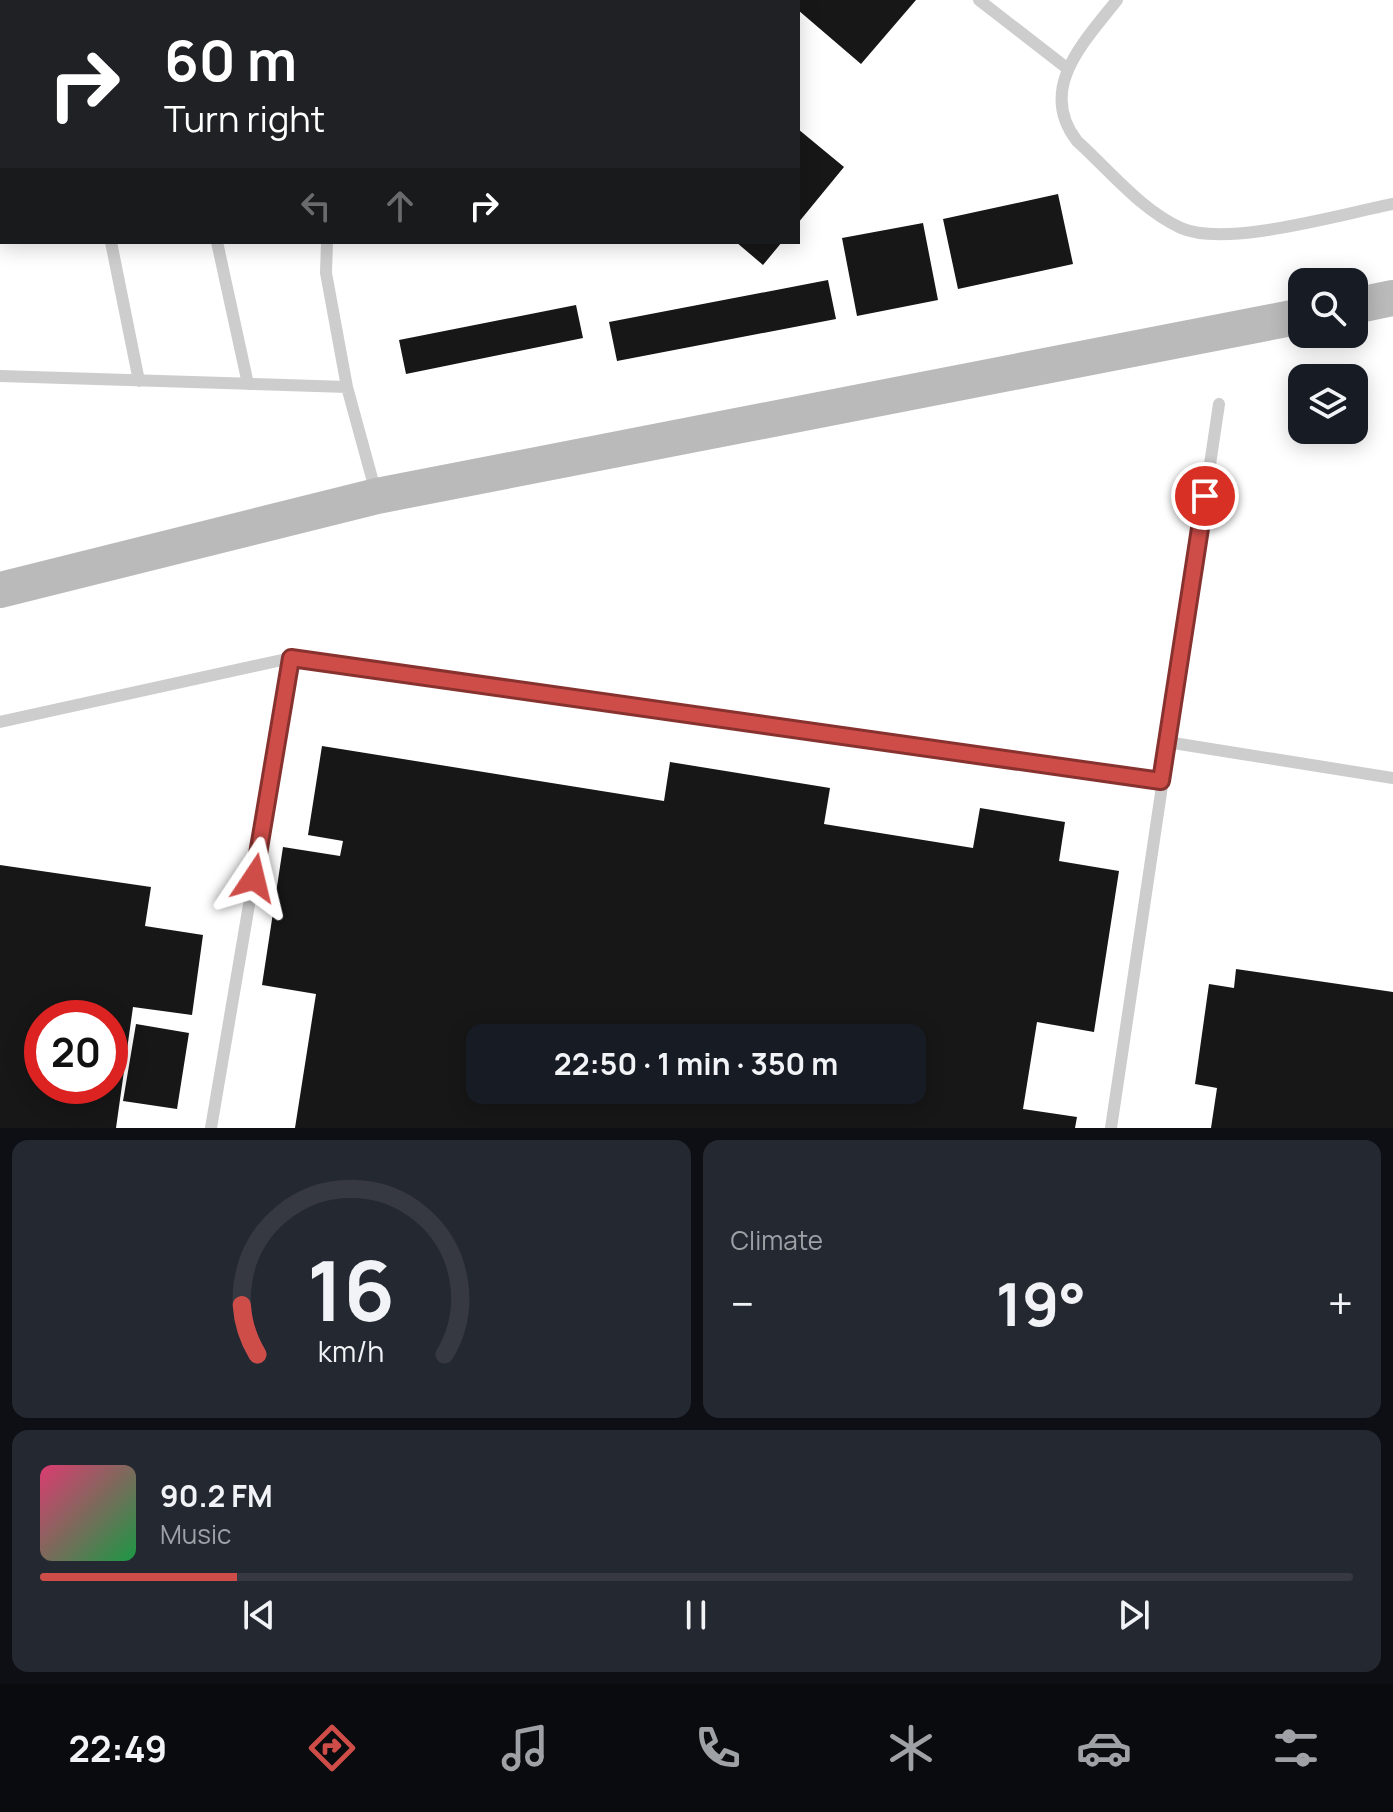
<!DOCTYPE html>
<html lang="en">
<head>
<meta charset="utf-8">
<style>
	:root { --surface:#171b24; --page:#242831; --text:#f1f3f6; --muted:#9ea1a6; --line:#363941; --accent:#cf4d49 }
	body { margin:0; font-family:Manrope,sans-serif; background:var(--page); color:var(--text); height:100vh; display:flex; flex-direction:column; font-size:30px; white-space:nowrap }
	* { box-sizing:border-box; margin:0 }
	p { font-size:26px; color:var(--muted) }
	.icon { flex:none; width:44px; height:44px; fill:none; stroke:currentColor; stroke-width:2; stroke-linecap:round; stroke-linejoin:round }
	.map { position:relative; height:1128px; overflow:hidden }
	.details { display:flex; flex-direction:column; gap:12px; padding:12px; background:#0d0f14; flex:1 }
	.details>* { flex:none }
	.top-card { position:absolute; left:0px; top:0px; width:800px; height:244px; box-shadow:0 4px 20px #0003; background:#202124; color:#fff; overflow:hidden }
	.controls { position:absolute; left:1288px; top:268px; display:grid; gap:16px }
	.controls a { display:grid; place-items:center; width:80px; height:80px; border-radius:16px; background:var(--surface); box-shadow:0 4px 20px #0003; font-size:40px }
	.speed { position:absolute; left:24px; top:1000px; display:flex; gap:16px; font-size:40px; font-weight:700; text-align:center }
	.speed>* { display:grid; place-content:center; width:104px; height:104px; border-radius:50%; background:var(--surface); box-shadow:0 4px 20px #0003; line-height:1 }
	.speed .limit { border:12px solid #d22; background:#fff; color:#111 }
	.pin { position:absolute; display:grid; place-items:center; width:68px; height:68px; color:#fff; margin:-34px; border:4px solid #fff; border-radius:50%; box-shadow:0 2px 8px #0007 }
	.me { position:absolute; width:88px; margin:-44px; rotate:10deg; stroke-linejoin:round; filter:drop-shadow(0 0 6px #0008) }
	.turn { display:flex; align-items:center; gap:28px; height:168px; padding:0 32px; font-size:36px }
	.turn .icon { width:104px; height:104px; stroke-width:2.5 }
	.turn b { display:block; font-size:56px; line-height:68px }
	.lanes { display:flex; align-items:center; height:76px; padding:0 32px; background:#0003; justify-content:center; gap:40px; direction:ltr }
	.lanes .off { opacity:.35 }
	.big { font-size:60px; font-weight:700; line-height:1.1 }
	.details .card { flex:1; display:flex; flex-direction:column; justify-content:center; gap:12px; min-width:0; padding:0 28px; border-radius:16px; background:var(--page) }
	.details .dial { align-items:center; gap:0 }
	.dial svg { height:208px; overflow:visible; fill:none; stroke:var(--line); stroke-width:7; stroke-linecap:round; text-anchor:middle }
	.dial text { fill:var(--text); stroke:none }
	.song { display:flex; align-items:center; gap:24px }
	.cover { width:96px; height:96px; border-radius:12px; background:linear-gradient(135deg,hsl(340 70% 55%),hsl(140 70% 35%)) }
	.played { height:8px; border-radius:4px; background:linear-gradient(90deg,var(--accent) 15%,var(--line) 15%) }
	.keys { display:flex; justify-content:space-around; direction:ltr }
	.heat { display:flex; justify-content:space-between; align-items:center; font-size:44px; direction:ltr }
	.details .tiles { flex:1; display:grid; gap:12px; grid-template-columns:1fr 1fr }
	.card:last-child { grid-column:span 2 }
	.trip { position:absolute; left:466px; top:1024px; width:460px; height:80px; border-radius:16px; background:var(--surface); box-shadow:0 4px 20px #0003; font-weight:700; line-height:80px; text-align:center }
	.menu { display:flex; height:128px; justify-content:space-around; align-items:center; background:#090b0e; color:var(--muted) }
	.menu .icon { width:56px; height:56px }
	.menu .active { color:var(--accent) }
	.menu b { font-size:36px; color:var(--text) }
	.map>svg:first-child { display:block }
	.building { fill:#171717; fill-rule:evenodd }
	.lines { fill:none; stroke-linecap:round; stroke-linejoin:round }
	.lane { stroke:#cdcdcd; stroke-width:12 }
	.secondary { stroke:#bababa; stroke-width:36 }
	.route-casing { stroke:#87322f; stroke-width:20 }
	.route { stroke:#cf4d49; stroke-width:14 }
</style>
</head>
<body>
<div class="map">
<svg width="1393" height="1128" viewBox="0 0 1393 1128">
	<rect width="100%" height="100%" fill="#fff"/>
	<!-- building -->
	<path class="building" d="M 798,0 L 916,0 L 861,64 L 798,10 Z
		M 798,129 L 844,167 L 798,223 Z
		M 1058,194 L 1073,264 L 958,289 L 943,219 Z
		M 923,223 L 938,300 L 857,316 L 842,238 Z
		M 736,242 L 782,242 L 763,265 Z
		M 828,280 L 836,319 L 617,361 L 609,322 Z
		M 576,305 L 583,338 L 406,374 L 399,340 Z
		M 322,746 L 664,801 L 670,762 L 830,788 L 824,824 L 973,848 L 980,808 L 1065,822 L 1059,861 L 1119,871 L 1094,1032 L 1037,1022 L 1023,1109 L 1077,1117 L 1075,1128 L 295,1128 L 316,994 L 262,985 L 283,847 L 340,856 L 343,841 L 308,835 ZM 480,1038 L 912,1038 L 912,1090 L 480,1090 Z
		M 0,865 L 151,887 L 145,926 L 203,935 L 192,1015 L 133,1007 L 116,1128 L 0,1128 ZM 42,1018 L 110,1018 L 110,1086 L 42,1086 Z
		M 1236,969 L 1393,992 L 1393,1128 L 1211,1128 L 1217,1088 L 1195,1084 L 1209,984 L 1234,988 Z
		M 136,1024 L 189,1033 L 177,1109 L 123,1101 Z"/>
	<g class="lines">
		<!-- lane -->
		<path class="lane" d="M 409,0 L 410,2
			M 979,0 L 1068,69
			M 1117,0 C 1083,43 1037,89 1077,141 C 1109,170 1141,210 1181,228 C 1226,248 1342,214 1393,204
			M 485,2 L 486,0
			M 111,242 L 139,381
			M 217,242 L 248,384
			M 327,242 L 326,273 L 347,387 L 376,493
			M 0,376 L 347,387
			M 0,722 L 291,658 L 1161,781
			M 1167,742 L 1393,778
			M 211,1128 L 291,658
			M 1111,1128 L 1219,404"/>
		<!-- secondary -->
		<path class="secondary" d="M 1354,306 L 1393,298
			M 0,590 L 377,496 L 1302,316"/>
	</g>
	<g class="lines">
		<!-- route casing -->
		<g class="route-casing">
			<path id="route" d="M 254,878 L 291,658 L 1161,781 L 1205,496"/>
		</g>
		<!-- route -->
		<use href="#route" class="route"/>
	</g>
</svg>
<div class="controls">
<a><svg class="icon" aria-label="search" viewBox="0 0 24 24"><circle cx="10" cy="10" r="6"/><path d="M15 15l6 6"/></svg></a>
<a><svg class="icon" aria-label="layers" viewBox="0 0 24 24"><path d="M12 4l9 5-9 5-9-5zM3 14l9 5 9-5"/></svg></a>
</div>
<div class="speed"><div class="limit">20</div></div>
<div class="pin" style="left:1205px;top:496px;background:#d93025"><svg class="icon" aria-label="arrive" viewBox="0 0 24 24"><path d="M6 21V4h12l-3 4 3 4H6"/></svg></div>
<svg class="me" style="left:254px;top:878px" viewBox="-20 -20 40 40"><path d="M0-17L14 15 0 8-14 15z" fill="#cf4d49" stroke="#fff" stroke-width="4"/></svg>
<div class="trip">22:50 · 1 min · 350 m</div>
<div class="top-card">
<div class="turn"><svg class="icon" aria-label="right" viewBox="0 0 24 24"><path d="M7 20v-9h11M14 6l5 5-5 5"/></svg><div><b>60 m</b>Turn right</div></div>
<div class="lanes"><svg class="icon off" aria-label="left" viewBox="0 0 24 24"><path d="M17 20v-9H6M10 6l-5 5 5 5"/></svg><svg class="icon off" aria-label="ahead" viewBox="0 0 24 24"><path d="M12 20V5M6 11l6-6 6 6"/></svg><svg class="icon" aria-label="right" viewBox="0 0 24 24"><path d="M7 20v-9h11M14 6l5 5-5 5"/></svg></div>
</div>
</div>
<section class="details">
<div class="tiles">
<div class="card dial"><svg viewBox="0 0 100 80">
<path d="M14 69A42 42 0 1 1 86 69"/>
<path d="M14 69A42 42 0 0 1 8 50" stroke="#cf4d49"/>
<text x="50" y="56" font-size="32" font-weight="700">16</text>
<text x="50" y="72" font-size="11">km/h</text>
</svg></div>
<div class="card"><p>Climate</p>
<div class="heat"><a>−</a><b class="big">19°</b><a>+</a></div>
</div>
<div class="card">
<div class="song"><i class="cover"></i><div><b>90.2 FM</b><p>Music</p></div></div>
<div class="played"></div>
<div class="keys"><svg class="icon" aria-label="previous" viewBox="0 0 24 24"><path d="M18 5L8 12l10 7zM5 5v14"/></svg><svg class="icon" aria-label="pause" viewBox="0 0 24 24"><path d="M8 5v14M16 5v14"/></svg><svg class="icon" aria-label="next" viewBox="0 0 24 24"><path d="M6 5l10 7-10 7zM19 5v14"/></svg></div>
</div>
</div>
</section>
<nav class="menu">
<b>22:49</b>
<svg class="icon active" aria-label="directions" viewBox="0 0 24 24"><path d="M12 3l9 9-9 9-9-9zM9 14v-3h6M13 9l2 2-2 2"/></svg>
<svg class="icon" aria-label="music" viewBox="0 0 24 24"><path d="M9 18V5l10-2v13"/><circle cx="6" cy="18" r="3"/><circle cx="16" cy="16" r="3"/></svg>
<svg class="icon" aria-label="phone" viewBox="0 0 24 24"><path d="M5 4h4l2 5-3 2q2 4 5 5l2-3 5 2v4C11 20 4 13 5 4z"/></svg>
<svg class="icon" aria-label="climate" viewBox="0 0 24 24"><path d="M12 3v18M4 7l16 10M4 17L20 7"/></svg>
<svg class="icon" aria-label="car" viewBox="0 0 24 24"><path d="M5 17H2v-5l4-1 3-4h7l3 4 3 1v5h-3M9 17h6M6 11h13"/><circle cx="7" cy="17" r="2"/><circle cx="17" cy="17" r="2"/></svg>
<svg class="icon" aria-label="filters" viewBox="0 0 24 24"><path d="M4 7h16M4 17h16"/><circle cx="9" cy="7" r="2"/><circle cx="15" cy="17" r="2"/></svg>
</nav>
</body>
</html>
